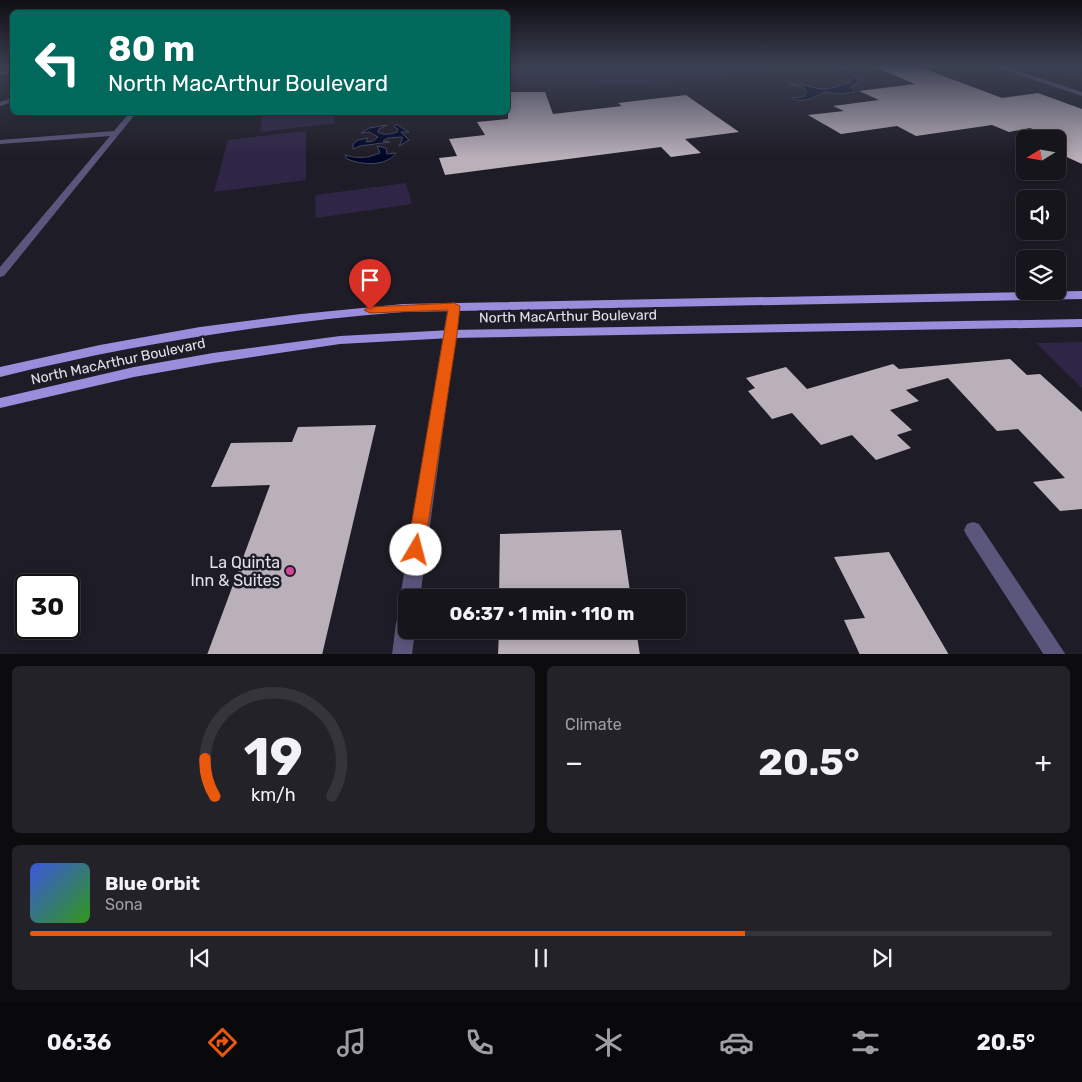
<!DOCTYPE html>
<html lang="en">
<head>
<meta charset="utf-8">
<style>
	:root { --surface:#16151c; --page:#232229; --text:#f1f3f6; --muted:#9e9fa3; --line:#35343b; --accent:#ea580c }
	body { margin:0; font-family:Rubik,sans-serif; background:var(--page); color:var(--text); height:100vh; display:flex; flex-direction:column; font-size:19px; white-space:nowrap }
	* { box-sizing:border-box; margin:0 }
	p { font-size:16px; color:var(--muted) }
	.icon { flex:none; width:28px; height:28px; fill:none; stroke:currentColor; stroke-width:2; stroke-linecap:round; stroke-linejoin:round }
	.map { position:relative; height:654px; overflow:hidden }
	.details { display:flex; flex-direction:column; gap:12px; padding:12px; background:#0c0c0f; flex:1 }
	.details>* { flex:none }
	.guide { position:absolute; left:10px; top:10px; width:500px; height:105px; border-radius:8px; box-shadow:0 2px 12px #0003,0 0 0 1px var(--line); background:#00695c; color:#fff; overflow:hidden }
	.needle { width:32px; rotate:259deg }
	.buttons { position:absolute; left:1016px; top:130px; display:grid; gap:10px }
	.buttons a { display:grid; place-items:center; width:50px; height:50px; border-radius:8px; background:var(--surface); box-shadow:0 2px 12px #0003,0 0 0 1px var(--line); font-size:25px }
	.speed { position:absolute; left:15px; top:574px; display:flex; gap:10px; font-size:25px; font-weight:700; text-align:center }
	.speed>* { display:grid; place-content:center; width:65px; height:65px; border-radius:50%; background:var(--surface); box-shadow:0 2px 12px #0003,0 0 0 1px var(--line); line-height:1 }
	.speed .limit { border:2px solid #111; border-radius:8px; background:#fff; color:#111 }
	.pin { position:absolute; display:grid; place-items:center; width:42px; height:42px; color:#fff; margin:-51px -21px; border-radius:50% 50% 50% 0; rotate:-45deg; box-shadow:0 0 5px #0007 }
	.pin .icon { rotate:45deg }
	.me { position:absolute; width:55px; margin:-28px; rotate:8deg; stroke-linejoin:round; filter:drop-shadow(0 0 4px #0008) }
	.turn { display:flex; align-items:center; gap:18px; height:105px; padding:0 15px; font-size:22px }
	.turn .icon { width:65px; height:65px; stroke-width:2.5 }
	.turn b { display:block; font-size:35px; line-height:42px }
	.big { font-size:38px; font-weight:700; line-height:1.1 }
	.details .widget { flex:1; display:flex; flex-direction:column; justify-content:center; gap:8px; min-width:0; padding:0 18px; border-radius:8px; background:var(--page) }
	.details .dial { align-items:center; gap:0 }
	.dial svg { height:130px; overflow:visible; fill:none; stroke:var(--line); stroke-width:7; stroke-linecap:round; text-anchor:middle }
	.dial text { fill:var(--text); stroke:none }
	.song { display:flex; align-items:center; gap:15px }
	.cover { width:60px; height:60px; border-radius:8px; background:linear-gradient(135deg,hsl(230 70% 55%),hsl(110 70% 35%)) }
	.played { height:5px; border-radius:2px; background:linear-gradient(90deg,var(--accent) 70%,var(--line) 70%) }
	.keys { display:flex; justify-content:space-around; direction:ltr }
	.heat { display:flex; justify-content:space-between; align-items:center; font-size:28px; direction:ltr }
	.details .tiles { flex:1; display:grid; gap:12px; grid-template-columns:1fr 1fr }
	.widget:last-child { grid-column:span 2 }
	.trip { position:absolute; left:398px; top:589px; width:288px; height:50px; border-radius:8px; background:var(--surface); box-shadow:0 2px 12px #0003,0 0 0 1px var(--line); font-weight:700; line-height:50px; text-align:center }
	.dock { display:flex; height:80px; justify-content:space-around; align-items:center; background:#09080b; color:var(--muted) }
	.dock .icon { width:35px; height:35px }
	.dock .on { color:var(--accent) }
	.dock b { font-size:22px; color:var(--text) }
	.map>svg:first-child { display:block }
	.built { fill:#262332 }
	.green { fill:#2f2647 }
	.water { fill:#000627; stroke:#444861 }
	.building { fill:#bab0ba }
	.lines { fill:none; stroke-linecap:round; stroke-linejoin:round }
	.minor { fill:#5b567c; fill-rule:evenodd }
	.major { fill:#9a8edc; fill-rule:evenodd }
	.route { fill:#ea580c; stroke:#983908 }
	.hotel-dot { fill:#d1479c; stroke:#1e1c26; stroke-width:2 }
	.labels { text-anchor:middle; stroke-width:5; stroke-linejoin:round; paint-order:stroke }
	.street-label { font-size:14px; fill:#e3e1e8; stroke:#1e1c26 }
	.near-poi-label { font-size:16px; fill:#e3e1e8; stroke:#1e1c26; text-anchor:end }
</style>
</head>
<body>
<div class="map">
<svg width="1082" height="655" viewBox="0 0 1082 655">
	<rect width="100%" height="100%" fill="#1e1c26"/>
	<!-- built -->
	<path class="built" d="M 1034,66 L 1082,66 L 1082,81 Z"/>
	<!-- green -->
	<path class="green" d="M 508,66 L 721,66 L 728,72 L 722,79 L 703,77 L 633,85 L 544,81 L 508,83 Z
		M 263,113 L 334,113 L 335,123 L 260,132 Z
		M 306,131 L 306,180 L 214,192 L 228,140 Z
		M 406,183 L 412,204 L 316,218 L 315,195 Z
		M 1082,342 L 1082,388 L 1036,343 Z"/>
	<!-- water -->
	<path class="water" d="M 839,68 L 847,69 L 852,77 L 862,80 L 851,87 L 855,92 L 839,94 L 825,92 C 815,97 803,104 791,98 L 803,97 L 807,93 L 803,87 L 790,84 C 802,82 812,89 824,89 C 834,89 841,84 851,82 L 850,79 L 841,72 Z
		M 396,124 L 409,132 L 401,132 L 409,140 L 399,146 L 402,140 L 402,137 L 388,138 L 383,141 L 390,142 L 360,146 L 353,149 L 353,144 L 358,140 L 368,138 L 366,142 L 373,141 L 378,137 L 369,132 L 361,133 L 369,128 L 387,125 L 379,129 L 378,132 C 384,136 391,134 397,132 L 398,129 L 394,127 Z
		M 377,146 L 386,148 L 387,154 L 396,153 C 386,167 362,165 347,159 L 345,155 C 358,159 368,158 380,153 Z"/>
	<!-- building -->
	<path class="building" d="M 873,66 L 917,66 L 1002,98 L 1038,93 L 1082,109 L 1082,164 L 1058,153 L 1058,139 L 1030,128 L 1009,132 L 992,125 L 916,136 L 897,126 L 841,134 L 808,115 L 844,111 L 833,106 L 879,100 L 859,91 L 915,84 Z
		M 508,92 L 545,92 L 553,114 L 622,106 L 618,103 L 686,95 L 739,132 L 685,139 L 701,153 L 671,157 L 661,147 L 445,175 L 439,158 L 457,156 L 449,139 L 485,135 L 477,122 L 508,119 Z
		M 1010,359 L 1027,375 L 1040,374 L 1082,412 L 1082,509 L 1060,511 L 1033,482 L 1065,478 L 1018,429 L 997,431 L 948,378 L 906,390 L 919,401 L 890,410 L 912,430 L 897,435 L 911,448 L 876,460 L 852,435 L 821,445 L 792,413 L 772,419 L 748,391 L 755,388 L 746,378 L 786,367 L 807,389 L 893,364 L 899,369 Z
		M 376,425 L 322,655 L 207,655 L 270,485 L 211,487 L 231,443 L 292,442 L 298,427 Z
		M 621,530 L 631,598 L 499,598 L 500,534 Z
		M 889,552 L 949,655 L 860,655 L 844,620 L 865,618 L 834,557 Z
		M 499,630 L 636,630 L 640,655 L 498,655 Z"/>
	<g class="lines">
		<!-- minor -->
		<path class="minor" d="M 993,66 L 1002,66 L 1082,92 L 1082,96 Z
			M 12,68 L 12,72 L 0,75 L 0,71 Z
			M 12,98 L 12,102 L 0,106 L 0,102 Z
			M 130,112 L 137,112 L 4,276 L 0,277 L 0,267 L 110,136 L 0,144 L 0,140 L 114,131 Z
			M 454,302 L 460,306 L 420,598 L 406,598 L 406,606 L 403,605 L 400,598 L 448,306 Z
			M 973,522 L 979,524 L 1066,655 L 1044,655 L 967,536 L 964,530 L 967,524 Z
			M 406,613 L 406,630 L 415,630 L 412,655 L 392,655 L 396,623 L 399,616 Z"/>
		<!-- major -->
		<path class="major" d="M 1082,291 L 1082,299 L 403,312 C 267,323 133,344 0,377 L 0,367 L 100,345 L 200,327 L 301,314 L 403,304 Z
			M 1082,319 L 1082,327 L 451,338 L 340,344 L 213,363 L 134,377 L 0,408 L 0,398 L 134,367 L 213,353 L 340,336 L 451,330 Z"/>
	</g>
	<!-- sky -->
	<linearGradient id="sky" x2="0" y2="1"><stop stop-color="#100f15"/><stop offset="0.42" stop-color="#3b4052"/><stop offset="1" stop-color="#3b4052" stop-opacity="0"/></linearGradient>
	<rect width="1082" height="158" fill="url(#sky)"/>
	<!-- route -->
	<path class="route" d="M 454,303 L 460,306 L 457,334 L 424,550 L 421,556 L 416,558 L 410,556 L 407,550 L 448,310 L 370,313 L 364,310 L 370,307 Z"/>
	<!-- markers -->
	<circle class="hotel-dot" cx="290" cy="571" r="5"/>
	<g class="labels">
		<!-- street labels -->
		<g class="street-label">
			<text transform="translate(568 316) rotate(-1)" y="5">North MacArthur Boulevard</text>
			<text transform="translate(118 361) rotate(-12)" y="5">North MacArthur Boulevard</text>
		</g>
		<!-- near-poi labels -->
		<g class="near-poi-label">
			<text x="280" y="568">La Quinta<tspan x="280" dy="18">Inn &amp; Suites</tspan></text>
		</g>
	</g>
</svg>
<div class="buttons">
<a><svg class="needle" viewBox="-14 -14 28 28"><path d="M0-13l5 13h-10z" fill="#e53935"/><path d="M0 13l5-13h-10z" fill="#9e9fa3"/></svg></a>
<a><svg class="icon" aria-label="sound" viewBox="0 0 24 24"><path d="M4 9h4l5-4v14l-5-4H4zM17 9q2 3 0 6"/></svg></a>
<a><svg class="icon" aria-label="layers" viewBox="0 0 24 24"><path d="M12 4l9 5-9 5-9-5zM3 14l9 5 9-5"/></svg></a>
</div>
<div class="speed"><div class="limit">30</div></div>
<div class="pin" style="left:370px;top:310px;background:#d93025"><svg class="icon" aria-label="arrive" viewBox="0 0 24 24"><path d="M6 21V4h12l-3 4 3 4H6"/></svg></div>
<svg class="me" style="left:416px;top:550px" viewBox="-20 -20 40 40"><circle r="19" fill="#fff"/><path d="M0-13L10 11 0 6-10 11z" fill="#ea580c"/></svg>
<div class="trip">06:37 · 1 min · 110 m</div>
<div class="guide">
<div class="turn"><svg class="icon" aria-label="left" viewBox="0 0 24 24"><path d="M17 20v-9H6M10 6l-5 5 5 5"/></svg><div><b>80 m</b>North MacArthur Boulevard</div></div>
</div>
</div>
<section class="details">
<div class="tiles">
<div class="widget dial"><svg viewBox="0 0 100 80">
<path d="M14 69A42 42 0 1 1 86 69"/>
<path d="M14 69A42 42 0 0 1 8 46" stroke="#ea580c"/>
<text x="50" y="56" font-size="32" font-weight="700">19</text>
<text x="50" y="72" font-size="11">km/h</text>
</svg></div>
<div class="widget"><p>Climate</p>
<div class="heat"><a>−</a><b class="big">20.5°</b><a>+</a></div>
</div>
<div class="widget">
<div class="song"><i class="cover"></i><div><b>Blue Orbit</b><p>Sona</p></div></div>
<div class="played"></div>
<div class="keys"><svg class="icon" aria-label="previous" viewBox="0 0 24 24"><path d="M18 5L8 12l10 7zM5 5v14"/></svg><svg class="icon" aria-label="pause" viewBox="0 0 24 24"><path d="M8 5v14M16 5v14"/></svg><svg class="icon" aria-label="next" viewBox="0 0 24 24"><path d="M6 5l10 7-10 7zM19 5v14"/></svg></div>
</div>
</div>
</section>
<nav class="dock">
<b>06:36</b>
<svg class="icon on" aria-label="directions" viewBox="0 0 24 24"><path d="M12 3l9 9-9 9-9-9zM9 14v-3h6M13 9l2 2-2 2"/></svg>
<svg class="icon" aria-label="music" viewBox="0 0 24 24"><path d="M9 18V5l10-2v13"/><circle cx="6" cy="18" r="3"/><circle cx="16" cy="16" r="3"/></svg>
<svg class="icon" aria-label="phone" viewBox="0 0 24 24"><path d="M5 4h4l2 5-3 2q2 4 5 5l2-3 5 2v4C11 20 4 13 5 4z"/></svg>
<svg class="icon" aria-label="climate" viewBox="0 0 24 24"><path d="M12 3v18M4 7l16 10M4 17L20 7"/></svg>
<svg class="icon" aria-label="car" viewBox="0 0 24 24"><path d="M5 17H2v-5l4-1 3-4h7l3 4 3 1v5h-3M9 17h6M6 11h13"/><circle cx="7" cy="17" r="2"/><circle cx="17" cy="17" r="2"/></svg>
<svg class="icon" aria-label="filters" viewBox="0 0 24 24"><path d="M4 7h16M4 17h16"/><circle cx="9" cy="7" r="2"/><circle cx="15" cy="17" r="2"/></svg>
<b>20.5°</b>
</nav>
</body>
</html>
